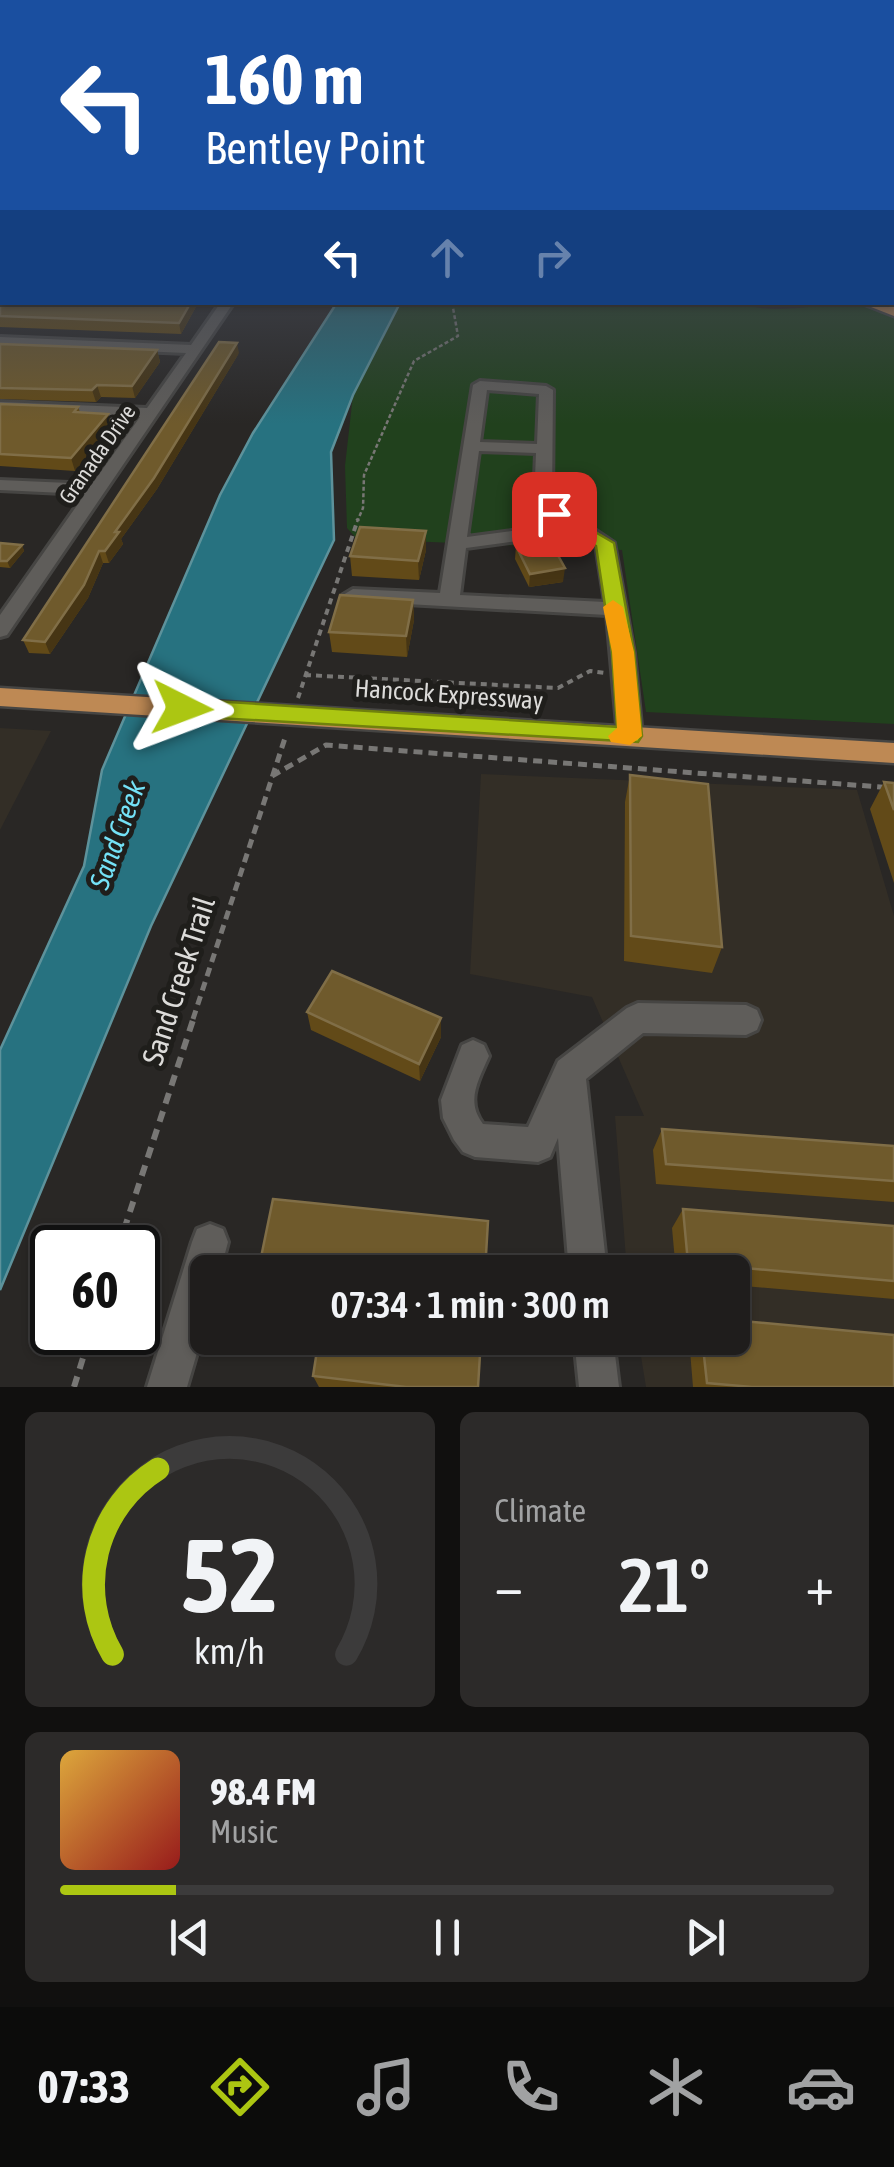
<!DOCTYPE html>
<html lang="en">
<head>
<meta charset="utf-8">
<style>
	:root { --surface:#1f1d1c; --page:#2c2a29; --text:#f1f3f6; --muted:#a1a2a3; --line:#3c3b3b; --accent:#acc612 }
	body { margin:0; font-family:"Asap Condensed",sans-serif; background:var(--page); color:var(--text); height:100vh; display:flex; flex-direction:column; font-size:38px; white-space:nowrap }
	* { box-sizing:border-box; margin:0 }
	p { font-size:32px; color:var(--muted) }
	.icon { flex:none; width:55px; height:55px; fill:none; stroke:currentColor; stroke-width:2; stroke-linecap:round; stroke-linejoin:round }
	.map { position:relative; height:1387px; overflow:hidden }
	.side { display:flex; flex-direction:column; gap:25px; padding:25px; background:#11100f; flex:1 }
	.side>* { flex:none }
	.guide { position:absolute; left:0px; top:0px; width:895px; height:305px; box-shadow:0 2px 8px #0004,0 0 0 2px var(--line); background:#1a4fa0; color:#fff; overflow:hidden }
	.speed { position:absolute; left:30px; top:1225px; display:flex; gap:20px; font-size:50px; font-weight:700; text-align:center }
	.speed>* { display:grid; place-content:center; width:130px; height:130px; border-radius:50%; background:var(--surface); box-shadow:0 2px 8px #0004,0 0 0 2px var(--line); line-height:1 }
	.speed .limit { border:5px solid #111; border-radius:15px; background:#fff; color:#111 }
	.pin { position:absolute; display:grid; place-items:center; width:85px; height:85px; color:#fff; margin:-42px; border-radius:20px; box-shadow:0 5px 15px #0006 }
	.me { position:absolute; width:110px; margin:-55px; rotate:93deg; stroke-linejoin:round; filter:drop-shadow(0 0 8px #0008) }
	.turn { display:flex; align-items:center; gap:35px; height:210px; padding:0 40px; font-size:45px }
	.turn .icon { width:130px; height:130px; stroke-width:2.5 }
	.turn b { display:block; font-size:70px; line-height:85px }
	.lanes { display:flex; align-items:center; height:95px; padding:0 40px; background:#0003; justify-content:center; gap:50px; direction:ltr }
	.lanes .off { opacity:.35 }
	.big { font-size:75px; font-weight:600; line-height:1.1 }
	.side .tile { flex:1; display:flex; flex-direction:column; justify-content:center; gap:15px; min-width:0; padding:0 35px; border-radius:15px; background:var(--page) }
	.side .dial { align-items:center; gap:0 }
	.dial svg { height:260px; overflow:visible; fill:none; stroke:var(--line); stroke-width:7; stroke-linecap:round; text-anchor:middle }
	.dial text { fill:var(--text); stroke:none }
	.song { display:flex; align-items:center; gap:30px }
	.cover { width:120px; height:120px; border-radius:15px; background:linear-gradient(135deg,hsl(40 70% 55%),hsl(0 70% 35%)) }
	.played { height:10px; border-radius:5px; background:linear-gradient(90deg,var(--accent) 15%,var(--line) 15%) }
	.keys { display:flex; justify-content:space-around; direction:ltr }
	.heat { display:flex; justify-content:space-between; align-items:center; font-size:55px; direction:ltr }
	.side .tiles { flex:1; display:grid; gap:25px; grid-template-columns:1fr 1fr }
	.tile:last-child { grid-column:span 2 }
	.trip { position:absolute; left:190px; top:1255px; width:560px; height:100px; border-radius:15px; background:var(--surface); box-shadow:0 2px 8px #0004,0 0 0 2px var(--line); font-weight:600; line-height:100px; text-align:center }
	.tabs { display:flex; height:160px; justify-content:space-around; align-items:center; background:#0c0c0b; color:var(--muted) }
	.tabs .icon { width:70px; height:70px }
	.tabs .current { color:var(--accent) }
	.tabs b { font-size:45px; color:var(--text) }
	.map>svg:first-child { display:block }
	.built { fill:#332e26 }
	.green { fill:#21411d }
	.water { fill:#277280; stroke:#5d929b; stroke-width:2.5 }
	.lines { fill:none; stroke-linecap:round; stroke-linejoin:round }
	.minor-casing { stroke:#464543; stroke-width:6 }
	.major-casing { stroke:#464543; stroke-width:5 }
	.path-far3 { stroke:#787775; stroke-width:2.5; stroke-dasharray:4 2.5; stroke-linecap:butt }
	.path-far2 { stroke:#787775; stroke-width:4; stroke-dasharray:6 5; stroke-linecap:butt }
	.path-far1 { stroke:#787775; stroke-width:5; stroke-dasharray:9 6; stroke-linecap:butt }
	.path { stroke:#787775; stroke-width:6; stroke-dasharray:11 8; stroke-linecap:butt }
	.minor { fill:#5f5d5a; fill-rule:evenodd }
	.major { fill:#be8954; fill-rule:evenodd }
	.wall { fill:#624a18 }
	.shaded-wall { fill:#463514 }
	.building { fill:#6f5a2c; stroke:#806e47; stroke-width:2.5 }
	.route { fill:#acc612; stroke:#70810c; stroke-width:2.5 }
	.slow { fill:#f59e0b }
	.labels { text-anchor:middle; stroke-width:10; stroke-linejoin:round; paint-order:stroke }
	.far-street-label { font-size:22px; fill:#dcdbd9; stroke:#1f1e1b }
	.street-label { font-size:25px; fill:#dcdbd9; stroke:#1f1e1b }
	.water-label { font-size:28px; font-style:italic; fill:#74e2f7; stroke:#1f1e1b }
	.near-street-label { font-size:30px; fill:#dcdbd9; stroke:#1f1e1b }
</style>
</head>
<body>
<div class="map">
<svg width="894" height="1387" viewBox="0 0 894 1387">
	<rect width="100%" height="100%" fill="#292725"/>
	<!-- built -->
	<path class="built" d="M 0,728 L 51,731 L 0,830 Z
		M 481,774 L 857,790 L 894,916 L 894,1387 L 646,1387 L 638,1338 L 732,1338 L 732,1272 L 627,1272 L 615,1116 L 644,1116 L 592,997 L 470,974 Z"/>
	<!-- green -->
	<path class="green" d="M 736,302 C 787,322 841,290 894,312 L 894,724 L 646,712 L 622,550 L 357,539 L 347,528 L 345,466 L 353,395 L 400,303 Z"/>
	<!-- water -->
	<path class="water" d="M 400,303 L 353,395 L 331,452 L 334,540 L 151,926 L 0,1290 L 0,1050 L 84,866 L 102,770 L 220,495 L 253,433 L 336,304 Z"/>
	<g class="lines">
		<!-- minor casing -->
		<g class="minor-casing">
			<path id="minor" d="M 892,270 L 894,270 L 894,276 L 892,276 Z
				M 892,290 L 894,291 L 894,299 L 892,298 Z
				M 221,302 L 234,302 L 7,635 L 0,637 L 0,615 L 85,494 L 0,490 L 0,480 L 92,484 L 140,417 L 0,412 L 0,402 L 147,408 L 186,353 L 0,345 L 0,337 L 191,345 Z
				M 480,381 L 546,386 L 553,390 L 552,501 L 614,543 L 634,653 L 642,736 L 638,742 L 622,742 L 618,736 L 607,615 L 353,601 L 343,595 L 353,589 L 440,593 L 473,385 ZM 487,390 L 539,394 L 537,444 L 480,442 ZM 479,451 L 536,453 L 534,503 L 563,524 L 467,537 ZM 577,533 L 596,545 L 605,602 L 460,595 L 466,548 Z
				M 638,1003 L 746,1005 L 757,1010 L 761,1020 L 757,1030 L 746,1035 L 643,1033 L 586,1079 L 607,1272 L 569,1272 L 558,1138 L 550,1157 L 538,1162 L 475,1157 L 463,1152 L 454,1140 L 443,1118 L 441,1100 L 462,1045 L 473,1040 L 484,1045 L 489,1056 C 479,1079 465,1101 483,1124 L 528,1127 L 558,1061 L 627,1008 Z
				M 210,1224 L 223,1229 L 228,1242 L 220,1272 L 208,1272 L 208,1315 L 187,1387 L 147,1387 L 192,1242 L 197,1229 Z
				M 574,1338 L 613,1338 L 619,1387 L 579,1387 Z"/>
		</g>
		<!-- major casing -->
		<g class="major-casing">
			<path id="major" d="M 864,302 L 894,307 L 894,316 L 866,305 Z
				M 0,688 L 894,743 L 894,763 L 0,706 Z"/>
		</g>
		<!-- path-far3 -->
		<path class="path-far3" d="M 357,522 L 363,508 L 364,475 L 414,361 L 458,336 L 452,302"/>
		<!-- path-far2 -->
		<path class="path-far2" d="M 305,675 L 558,688 L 590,671 L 605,673
			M 298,698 L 358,519"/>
		<!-- path-far1 -->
		<path class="path-far1" d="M 272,776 L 326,745 L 894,788
			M 193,1019 L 286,735"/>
		<!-- path -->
		<path class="path" d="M 118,1248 L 194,1017
			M 74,1387 L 91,1332"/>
		<!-- minor -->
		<use href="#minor" class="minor"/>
		<!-- major -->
		<use href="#major" class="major"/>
	</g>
	<!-- wall -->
	<path class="wall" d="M 0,247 L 2,247 L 2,302 L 198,303 L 181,334 L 0,327 L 0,283 L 2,283 L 0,283 Z
		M 0,344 L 157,350 L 160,362 L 135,398 L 101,397 L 96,402 L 0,399 Z
		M 239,353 L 157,489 L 121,539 L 123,544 L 109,563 L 103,563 L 88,598 L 50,654 L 29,653 L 23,640 Z
		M 0,404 L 78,407 L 80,412 L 108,414 L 111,426 L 75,471 L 0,466 Z
		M 0,543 L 22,545 L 24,551 L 10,568 L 0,567 Z
		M 516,546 L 563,582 L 529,587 L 515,559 Z
		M 426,550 L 419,580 L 352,576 L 350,556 Z
		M 413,600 L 414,620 L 407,657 L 332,652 L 329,632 Z
		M 630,775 L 722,947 L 712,973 L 624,961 L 625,802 Z
		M 884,782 L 894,783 L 894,883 L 870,809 Z
		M 307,1012 L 441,1018 L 441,1037 L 420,1081 L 311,1030 Z
		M 662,1129 L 894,1146 L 894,1202 L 656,1184 L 653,1150 Z
		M 683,1209 L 894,1226 L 894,1299 L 732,1285 L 732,1272 L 676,1272 L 672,1228 Z
		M 689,1338 L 732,1338 L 894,1387 L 693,1387 Z
		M 313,1376 L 478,1387 L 319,1387 Z"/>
	<!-- shaded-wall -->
	<path class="shaded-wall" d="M 191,302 L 198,303 L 181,334 L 179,323 Z
		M 237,343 L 239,353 L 157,489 L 121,539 L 123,544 L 109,563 L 105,551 L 115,532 Z
		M 157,350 L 160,362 L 135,398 L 132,386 Z
		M 97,385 L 101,397 L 96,402 L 92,390 Z
		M 108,414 L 111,426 L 75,471 L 71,458 Z
		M 426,531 L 426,550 L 419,580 L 418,561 Z
		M 22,545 L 24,551 L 10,568 L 7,561 Z
		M 99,551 L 103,563 L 88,598 L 50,654 L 45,642 Z
		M 565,568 L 563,582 L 529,587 L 530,574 Z
		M 413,600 L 414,620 L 407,657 L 406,636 Z
		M 441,1018 L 441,1037 L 420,1081 L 419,1064 Z"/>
	<!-- building -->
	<path class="building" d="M 0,247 L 2,247 L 2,302 L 191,302 L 179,323 L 0,316 L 0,283 L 2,282 L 0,276 Z
		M 219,342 L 237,343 L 154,478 L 115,532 L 119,532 L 105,551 L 99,551 L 84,585 L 45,642 L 23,640 Z
		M 0,344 L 157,350 L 132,386 L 97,385 L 92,390 L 0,388 Z
		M 0,404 L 78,407 L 74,412 L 108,414 L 71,458 L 0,454 Z
		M 360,527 L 426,531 L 418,561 L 350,556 Z
		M 550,541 L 565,568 L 530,574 L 516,546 Z
		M 0,543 L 22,545 L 7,561 L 0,561 Z
		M 340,595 L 413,600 L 406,636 L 329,632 Z
		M 630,775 L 708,784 L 722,947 L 631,936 Z
		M 884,782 L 894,783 L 894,810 Z
		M 332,971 L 441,1018 L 419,1064 L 307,1012 Z
		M 662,1129 L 894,1146 L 894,1181 L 666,1164 Z
		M 273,1199 L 488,1221 L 485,1272 L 258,1272 Z
		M 683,1209 L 894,1226 L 894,1281 L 688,1263 Z
		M 732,1320 L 894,1335 L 894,1387 L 752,1387 L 707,1383 L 702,1338 L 732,1338 Z
		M 319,1338 L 481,1338 L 478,1387 L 406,1387 L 313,1376 Z"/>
	<!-- sky -->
	<linearGradient id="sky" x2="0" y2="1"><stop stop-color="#171514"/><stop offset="0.54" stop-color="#434751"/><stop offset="1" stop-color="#434751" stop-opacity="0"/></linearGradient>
	<rect width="894" height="424" fill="url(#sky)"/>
	<!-- route -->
	<path class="route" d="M 554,508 L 614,543 L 634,652 L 642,736 L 638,742 L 182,716 L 170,708 L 182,699 L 617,727 L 612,652 L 596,546 L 548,518 L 548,510 Z"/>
	<!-- slow -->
	<path class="slow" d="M 613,600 L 623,607 L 634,652 L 642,736 L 630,745 L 611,742 L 608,736 L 617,728 L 612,652 L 603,607 Z"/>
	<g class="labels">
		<!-- far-street labels -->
		<g class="far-street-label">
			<text transform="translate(97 454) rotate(-55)" y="8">Granada Drive</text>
		</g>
		<!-- street labels -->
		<g class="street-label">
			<text transform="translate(449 694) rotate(4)" y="9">Hancock Expressway</text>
		</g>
		<!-- water labels -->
		<g class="water-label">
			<text transform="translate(117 835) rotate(-70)" y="10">Sand Creek</text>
		</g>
		<!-- near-street labels -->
		<g class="near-street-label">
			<text transform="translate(179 981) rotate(-72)" y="10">Sand Creek Trail</text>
		</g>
	</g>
</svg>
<div class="speed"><div class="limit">60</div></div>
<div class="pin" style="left:554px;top:514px;background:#d93025"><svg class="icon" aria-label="arrive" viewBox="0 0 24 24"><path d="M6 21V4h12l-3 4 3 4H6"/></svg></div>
<svg class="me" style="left:182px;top:708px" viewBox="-20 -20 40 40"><path d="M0-17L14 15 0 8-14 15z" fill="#acc612" stroke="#fff" stroke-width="4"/></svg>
<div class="trip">07:34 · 1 min · 300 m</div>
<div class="guide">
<div class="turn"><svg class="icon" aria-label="left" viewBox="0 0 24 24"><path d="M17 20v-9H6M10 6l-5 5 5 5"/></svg><div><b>160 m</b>Bentley Point</div></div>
<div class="lanes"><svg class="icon" aria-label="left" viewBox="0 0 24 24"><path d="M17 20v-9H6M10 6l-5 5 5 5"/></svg><svg class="icon off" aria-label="ahead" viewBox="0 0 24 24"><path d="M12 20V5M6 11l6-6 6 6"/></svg><svg class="icon off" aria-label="right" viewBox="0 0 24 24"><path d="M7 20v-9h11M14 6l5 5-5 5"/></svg></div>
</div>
</div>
<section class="side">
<div class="tiles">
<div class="tile dial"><svg viewBox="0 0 100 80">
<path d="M14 69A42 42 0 1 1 86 69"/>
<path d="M14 69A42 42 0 0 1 28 12" stroke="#acc612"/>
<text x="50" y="56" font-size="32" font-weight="700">52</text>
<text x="50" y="72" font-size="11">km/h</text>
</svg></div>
<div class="tile"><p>Climate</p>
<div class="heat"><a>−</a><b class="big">21°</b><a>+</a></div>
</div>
<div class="tile">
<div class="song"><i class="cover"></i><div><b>98.4 FM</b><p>Music</p></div></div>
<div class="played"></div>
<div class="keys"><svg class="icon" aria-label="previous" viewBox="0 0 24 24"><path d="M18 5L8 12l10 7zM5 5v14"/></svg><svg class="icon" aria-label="pause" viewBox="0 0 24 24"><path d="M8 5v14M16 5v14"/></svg><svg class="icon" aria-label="next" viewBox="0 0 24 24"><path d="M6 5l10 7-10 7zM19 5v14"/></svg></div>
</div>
</div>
</section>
<nav class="tabs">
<b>07:33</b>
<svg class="icon current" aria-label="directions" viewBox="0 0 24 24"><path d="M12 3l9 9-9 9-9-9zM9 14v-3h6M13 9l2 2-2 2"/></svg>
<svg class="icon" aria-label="music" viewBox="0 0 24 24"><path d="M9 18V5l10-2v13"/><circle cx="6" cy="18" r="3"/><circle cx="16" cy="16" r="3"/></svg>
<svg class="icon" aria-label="phone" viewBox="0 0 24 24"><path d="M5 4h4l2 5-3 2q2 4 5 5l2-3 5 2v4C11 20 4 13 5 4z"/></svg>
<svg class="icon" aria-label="climate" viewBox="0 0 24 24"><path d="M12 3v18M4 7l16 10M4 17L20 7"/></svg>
<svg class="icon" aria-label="car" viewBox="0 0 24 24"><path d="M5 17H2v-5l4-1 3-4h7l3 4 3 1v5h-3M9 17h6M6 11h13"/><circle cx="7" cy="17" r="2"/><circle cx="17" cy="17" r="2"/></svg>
</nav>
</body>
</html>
